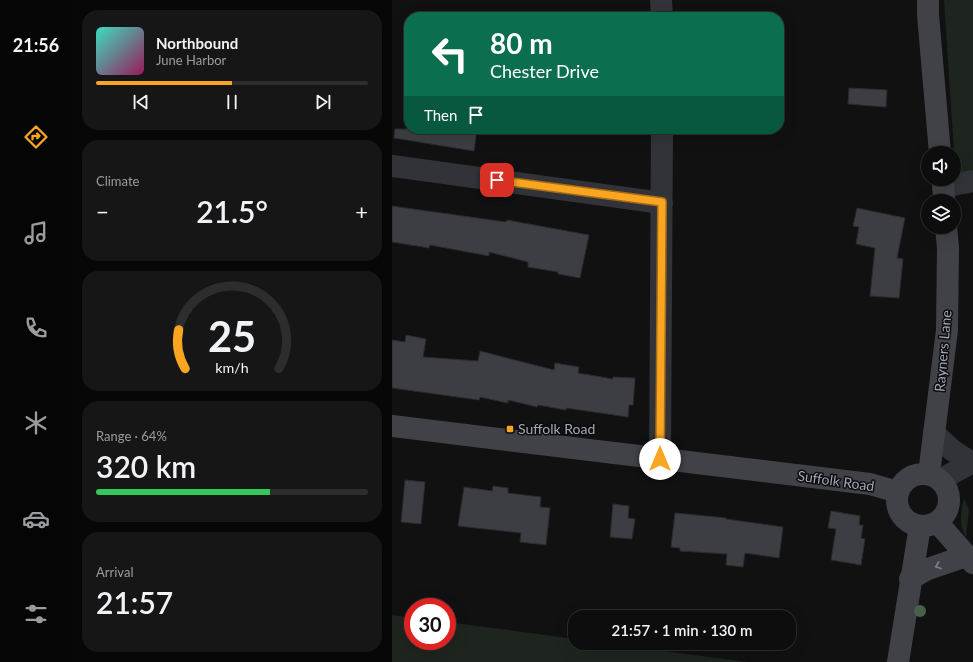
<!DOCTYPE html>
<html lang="en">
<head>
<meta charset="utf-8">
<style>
	:root { --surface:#0d0d0e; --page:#161617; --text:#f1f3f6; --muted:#9a9c9e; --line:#2d2d2e; --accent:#faa521 }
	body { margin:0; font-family:Lato,sans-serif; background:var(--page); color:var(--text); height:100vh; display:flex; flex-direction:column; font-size:15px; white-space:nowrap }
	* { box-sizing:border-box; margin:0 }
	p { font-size:13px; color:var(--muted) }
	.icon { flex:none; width:22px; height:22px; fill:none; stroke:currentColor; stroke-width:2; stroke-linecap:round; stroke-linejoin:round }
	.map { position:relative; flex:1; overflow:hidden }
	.panel { display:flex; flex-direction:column; gap:10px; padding:10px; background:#070708; width:320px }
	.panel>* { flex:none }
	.hud { position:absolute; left:12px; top:12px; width:380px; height:122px; border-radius:16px; box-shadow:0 4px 16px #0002,0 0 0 1px var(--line); background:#0b6e4f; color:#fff; overflow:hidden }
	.buttons { position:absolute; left:529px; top:146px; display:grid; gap:8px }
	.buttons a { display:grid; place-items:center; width:40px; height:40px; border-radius:50%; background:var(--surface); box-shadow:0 4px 16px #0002,0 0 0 1px var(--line); font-size:20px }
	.speed { position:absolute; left:12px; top:598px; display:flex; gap:8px; font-size:20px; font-weight:700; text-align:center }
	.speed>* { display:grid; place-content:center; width:52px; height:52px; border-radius:50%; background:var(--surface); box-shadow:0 4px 16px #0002,0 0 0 1px var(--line); line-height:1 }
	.speed .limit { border:6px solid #d22; background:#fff; color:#111 }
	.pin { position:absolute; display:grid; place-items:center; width:34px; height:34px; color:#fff; margin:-17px; border-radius:8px; box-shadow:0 2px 6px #0006 }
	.me { position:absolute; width:44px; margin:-22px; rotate:0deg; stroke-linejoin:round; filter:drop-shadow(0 0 3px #0008) }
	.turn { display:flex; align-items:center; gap:14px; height:84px; padding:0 20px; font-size:18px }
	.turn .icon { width:52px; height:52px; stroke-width:2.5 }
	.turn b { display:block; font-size:28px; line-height:34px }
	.then { display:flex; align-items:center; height:38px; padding:0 20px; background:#0003; gap:8px; font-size:15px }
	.big { font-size:30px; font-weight:600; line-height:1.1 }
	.panel .widget { flex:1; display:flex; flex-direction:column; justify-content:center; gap:6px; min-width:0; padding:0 14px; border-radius:16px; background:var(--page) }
	.panel .dial { align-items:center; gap:0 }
	.dial svg { height:104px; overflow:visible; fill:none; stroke:var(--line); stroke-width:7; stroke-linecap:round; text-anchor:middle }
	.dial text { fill:var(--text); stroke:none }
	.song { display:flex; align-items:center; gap:12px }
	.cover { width:48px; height:48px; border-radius:6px; background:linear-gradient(135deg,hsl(170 70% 55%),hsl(330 70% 35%)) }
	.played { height:4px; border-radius:2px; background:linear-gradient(90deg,var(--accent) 50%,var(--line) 50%) }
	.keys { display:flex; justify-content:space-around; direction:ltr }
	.heat { display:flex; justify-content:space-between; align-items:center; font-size:22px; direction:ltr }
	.charge { height:6px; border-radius:3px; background:linear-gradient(90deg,#34c759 64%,var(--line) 0) }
	.trip { position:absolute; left:176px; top:610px; width:228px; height:40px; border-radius:16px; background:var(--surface); box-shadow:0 4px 16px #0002,0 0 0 1px var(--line); font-weight:600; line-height:40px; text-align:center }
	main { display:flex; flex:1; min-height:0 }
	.dock { display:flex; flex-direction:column; width:72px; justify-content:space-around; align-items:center; background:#050506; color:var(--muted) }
	.dock .icon { width:28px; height:28px }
	.dock .current { color:var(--accent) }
	.dock b { font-size:18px; color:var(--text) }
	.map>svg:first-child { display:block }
	.green { fill:#1d251e }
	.building { fill:#3d3e43; stroke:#2b2b2f }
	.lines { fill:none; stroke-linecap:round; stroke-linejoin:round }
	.street { stroke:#323338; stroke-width:22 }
	.secondary { stroke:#404248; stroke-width:22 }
	.tree { fill:#49604a }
	.oneway { stroke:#7f848e }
	.route-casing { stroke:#a26b15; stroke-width:10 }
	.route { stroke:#faa521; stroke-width:7 }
	.poi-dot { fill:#faa521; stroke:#0c0c0d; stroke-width:1.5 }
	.labels { text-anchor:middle; stroke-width:3; stroke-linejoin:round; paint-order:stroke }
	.street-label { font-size:14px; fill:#a1a8b4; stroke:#0c0c0d }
	.poi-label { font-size:14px; fill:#a1a8b4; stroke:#0c0c0d; text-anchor:start }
</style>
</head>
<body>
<main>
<nav class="dock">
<b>21:56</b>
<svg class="icon current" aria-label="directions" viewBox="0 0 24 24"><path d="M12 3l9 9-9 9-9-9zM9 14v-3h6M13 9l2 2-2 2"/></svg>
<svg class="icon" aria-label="music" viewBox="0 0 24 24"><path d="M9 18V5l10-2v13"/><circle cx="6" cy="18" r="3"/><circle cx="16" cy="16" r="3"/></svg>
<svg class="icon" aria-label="phone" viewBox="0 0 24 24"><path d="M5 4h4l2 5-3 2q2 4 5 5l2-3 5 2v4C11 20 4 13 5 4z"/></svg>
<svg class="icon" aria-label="climate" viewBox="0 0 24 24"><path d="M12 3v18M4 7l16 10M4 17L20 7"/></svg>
<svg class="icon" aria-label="car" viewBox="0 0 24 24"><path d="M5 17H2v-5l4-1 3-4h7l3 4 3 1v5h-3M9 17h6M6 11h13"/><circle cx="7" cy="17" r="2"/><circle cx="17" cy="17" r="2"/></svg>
<svg class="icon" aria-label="filters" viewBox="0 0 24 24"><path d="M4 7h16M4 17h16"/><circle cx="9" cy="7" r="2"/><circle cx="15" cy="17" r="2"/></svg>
</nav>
<section class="panel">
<div class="widget">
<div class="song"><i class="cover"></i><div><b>Northbound</b><p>June Harbor</p></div></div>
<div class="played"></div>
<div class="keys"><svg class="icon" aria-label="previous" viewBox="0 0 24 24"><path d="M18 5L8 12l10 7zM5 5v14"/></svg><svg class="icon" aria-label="pause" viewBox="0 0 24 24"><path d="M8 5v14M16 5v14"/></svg><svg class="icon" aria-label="next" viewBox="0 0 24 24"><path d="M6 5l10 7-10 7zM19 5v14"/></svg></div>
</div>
<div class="widget"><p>Climate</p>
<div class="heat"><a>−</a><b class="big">21.5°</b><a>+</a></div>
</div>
<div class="widget dial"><svg viewBox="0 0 100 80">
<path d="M14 69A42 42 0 1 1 86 69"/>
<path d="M14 69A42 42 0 0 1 9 39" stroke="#faa521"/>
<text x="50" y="56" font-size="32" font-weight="700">25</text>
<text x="50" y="72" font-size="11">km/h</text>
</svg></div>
<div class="widget"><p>Range · 64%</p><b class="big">320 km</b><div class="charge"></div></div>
<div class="widget"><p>Arrival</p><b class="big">21:57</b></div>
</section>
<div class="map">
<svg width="581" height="662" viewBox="0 0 581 662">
	<rect width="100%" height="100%" fill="#111112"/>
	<!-- green -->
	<path class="green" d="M 552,0 L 581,0 L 581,174 L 564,182 Z
		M 572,498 L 577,510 L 574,537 C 566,525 569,510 572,498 Z
		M 0,615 L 21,618 L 21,641 L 55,641 L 55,622 L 183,639 L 183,643 L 211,643 L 355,662 L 0,662 Z"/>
	<!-- building -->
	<path class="building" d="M 457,88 L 495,90 L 494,107 L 456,104 Z
		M 3,129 L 85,129 L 82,151 L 2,138 Z
		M 0,206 L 114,222 L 115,220 L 197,235 L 188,278 L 166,274 L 166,272 L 136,267 L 136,262 L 97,252 L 97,256 L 38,245 L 37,248 L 0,242 Z
		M 465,208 L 513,218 L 505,258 L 511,259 L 507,298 L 478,296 L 483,248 L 464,244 L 467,227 L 461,226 Z
		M 14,335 L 34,339 L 31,357 L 86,361 L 88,351 L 162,370 L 163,363 L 187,367 L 186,373 L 221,379 L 221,377 L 243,378 L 241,405 L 237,405 L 236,417 L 174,408 L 174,410 L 146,405 L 145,407 L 116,400 L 116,403 L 88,397 L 87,400 L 0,388 L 0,340 L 13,342 Z
		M 13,480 L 33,482 L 29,524 L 9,522 Z
		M 101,486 L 116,488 L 116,493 L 149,497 L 148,507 L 158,508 L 154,545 L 128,542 L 129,533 L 66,526 L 72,487 L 100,491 Z
		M 221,504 L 237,506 L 236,518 L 243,519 L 240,539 L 218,537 Z
		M 439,511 L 468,516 L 467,525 L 471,525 L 469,538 L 473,539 L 469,565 L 439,560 L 444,529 L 436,528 Z
		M 283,513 L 334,518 L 334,519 L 391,527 L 387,558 L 353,553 L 351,567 L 334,565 L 335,554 L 288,551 L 288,548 L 279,547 Z"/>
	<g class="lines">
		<!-- street -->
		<path class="street" d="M 269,0 L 270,17
			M 0,166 L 270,203
			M 551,187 L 581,181
			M 542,433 L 560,450 L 580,463
			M 268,459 L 270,129
			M 548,480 L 581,462"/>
		<!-- secondary -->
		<path class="secondary" d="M 536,0 L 536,15 L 548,153
			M 551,179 L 552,201
			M 0,426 L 478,484 L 506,492
			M 537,474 L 555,330 L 556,248 L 554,227
			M505 500a26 26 0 1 1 52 0a26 26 0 1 1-52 0Z
			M 545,522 L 581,563
			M 518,579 L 536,569 L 574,556
			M 506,662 L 528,526"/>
	</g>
	<!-- trees -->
	<circle class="tree" cx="528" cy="611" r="6"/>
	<!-- one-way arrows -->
	<defs><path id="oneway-chevron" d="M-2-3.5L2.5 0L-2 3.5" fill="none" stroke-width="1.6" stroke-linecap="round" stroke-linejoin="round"/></defs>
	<use class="oneway" href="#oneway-chevron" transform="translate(546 566) rotate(160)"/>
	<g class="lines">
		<!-- route casing -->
		<g class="route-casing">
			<path id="route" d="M 105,180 L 270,202 L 268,459"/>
		</g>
		<!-- route -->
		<use href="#route" class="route"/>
	</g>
	<!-- markers -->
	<rect class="poi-dot" x="114" y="425" width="8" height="8" rx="2"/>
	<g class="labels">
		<!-- street labels -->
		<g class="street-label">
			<text transform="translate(551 351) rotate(-85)" y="5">Rayners Lane</text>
			<text transform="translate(444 481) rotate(8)" y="5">Suffolk Road</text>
		</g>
		<!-- poi labels -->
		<g class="poi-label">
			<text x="126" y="434">Suffolk Road</text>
		</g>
	</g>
</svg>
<div class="buttons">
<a><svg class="icon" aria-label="sound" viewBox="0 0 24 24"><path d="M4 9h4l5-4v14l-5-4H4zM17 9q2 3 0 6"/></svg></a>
<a><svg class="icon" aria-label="layers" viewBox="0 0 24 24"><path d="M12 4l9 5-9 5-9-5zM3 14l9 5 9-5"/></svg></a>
</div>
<div class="speed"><div class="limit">30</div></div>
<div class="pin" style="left:105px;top:180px;background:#d93025"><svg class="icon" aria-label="arrive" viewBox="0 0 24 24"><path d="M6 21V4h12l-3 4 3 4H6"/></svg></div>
<svg class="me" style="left:268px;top:459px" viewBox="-20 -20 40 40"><circle r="19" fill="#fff"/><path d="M0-13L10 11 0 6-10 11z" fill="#faa521"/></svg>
<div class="trip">21:57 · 1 min · 130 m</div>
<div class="hud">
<div class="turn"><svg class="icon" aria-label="left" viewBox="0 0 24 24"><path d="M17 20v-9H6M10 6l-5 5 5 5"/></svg><div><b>80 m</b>Chester Drive</div></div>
<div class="then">Then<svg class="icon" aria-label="arrive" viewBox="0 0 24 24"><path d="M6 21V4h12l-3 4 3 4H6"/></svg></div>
</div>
</div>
</main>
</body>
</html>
